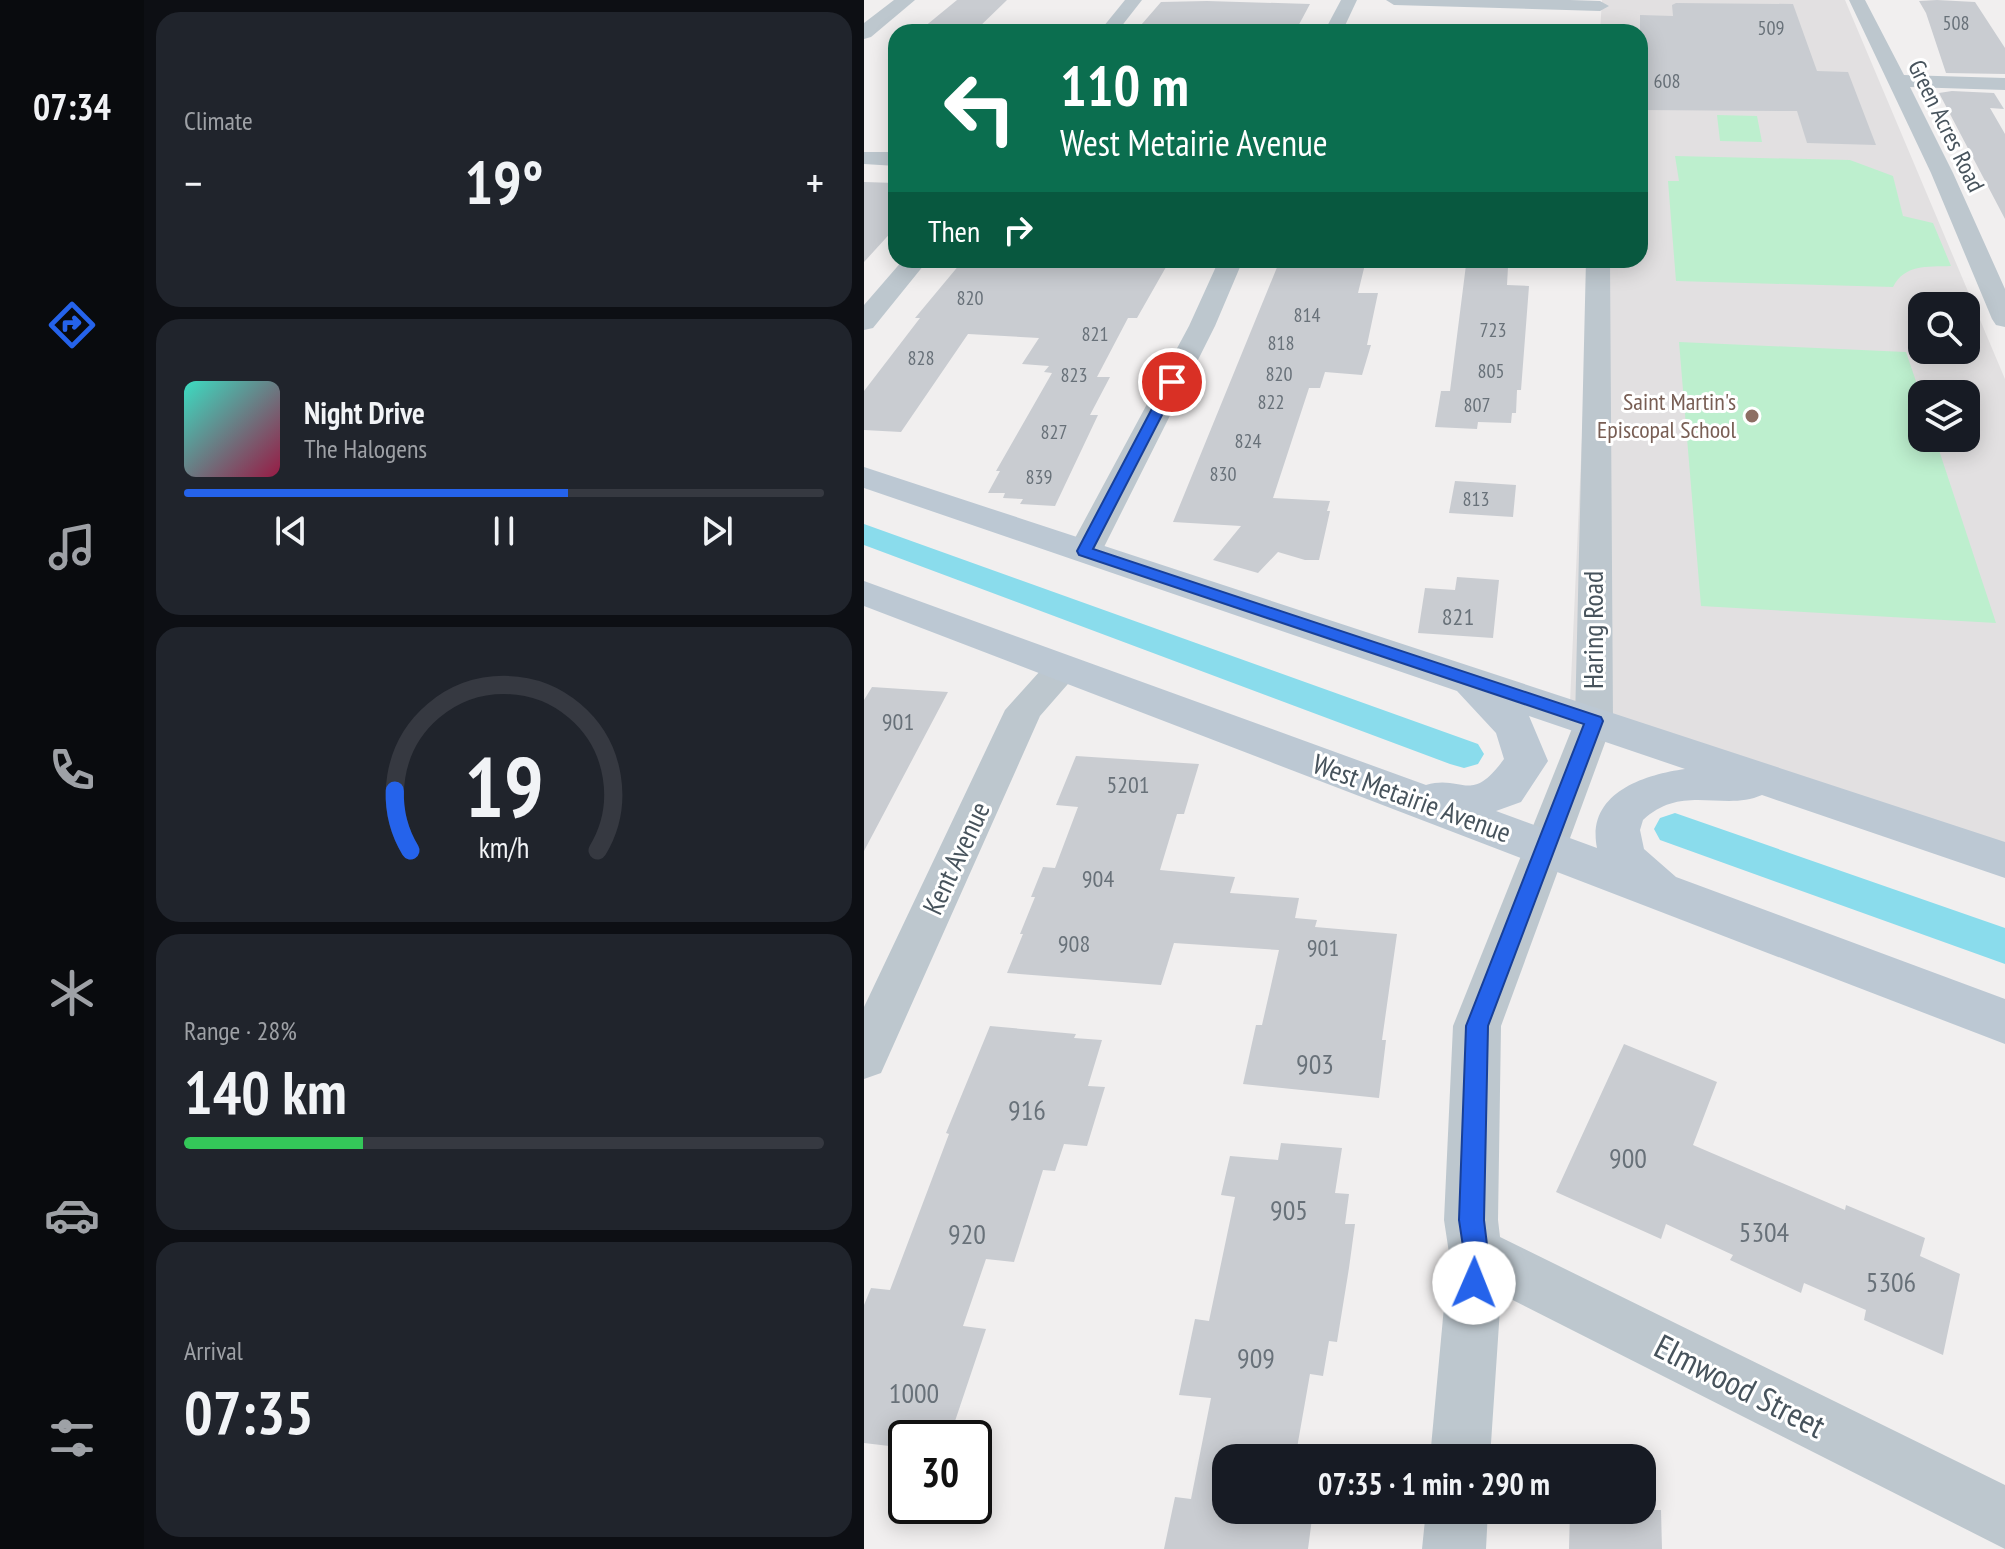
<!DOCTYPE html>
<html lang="en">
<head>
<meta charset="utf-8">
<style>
	:root { --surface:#171b24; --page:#20242c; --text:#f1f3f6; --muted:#9ea1a6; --line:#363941; --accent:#2563eb }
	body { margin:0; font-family:"PT Sans Narrow",sans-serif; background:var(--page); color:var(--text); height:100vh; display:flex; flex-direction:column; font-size:30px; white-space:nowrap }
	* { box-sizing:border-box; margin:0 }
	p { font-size:26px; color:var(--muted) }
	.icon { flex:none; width:44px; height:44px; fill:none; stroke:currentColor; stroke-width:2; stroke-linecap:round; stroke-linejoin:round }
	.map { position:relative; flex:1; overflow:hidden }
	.sheet { display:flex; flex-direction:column; gap:12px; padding:12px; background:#0d0f14; width:720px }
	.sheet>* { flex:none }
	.top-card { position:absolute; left:24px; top:24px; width:760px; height:244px; border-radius:24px; box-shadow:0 4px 20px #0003; background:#0b6e4f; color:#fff; overflow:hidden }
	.fabs { position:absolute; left:1044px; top:292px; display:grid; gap:16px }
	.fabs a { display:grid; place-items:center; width:72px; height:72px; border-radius:16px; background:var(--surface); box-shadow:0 4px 20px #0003; font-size:40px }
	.speed { position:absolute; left:24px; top:1420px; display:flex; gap:16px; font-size:40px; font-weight:700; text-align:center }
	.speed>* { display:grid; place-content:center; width:104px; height:104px; border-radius:50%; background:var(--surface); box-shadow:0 4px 20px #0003; line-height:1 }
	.speed .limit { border:4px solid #111; border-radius:12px; background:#fff; color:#111 }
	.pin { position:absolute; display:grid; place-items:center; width:68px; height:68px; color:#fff; margin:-34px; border:4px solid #fff; border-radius:50%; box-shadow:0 2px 8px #0007 }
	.me { position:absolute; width:88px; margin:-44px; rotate:1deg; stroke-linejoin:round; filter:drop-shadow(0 0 6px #0008) }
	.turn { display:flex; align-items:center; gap:28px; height:168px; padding:0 40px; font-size:36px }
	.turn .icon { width:104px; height:104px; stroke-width:2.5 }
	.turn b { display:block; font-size:56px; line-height:68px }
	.then { display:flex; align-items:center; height:76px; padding:0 40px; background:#0003; gap:16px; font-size:30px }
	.big { font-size:60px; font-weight:700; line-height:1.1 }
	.sheet .card { flex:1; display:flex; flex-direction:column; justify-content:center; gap:12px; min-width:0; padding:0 28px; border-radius:24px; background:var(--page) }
	.sheet .dial { align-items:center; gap:0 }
	.dial svg { height:208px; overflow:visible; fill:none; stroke:var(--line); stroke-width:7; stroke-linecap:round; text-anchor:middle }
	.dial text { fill:var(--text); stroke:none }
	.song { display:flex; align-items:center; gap:24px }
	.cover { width:96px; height:96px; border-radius:12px; background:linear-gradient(135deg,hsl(170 70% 55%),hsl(340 70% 35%)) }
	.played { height:8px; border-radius:4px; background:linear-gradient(90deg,var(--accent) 60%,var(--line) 60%) }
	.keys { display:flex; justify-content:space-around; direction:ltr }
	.heat { display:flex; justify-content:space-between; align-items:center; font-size:44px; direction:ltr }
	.charge { height:12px; border-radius:6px; background:linear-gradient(90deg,#34c759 28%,var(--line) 0) }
	.trip { position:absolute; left:348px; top:1444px; width:444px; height:80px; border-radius:24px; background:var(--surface); box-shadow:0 4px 20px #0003; font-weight:700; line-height:80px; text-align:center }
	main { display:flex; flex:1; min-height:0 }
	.tabs { display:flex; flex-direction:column; width:144px; justify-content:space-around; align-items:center; background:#090b0e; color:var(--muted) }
	.tabs .icon { width:56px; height:56px }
	.tabs .current { color:var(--accent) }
	.tabs b { font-size:36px; color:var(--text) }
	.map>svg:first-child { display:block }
	.education { fill:#e2e0e1; fill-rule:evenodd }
	.green { fill:#bdefce }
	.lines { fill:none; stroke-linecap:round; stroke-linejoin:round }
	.canal { fill:#8adcec; fill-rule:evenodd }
	.building { fill:#c9ccd1 }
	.minor { fill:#bdc7ce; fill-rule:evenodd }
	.tertiary { fill:#bdc7ce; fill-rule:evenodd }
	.secondary { fill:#bcc8d3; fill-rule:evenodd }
	.route { fill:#2563eb; stroke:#184099; stroke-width:2 }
	.education-dot { fill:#8d6e63; stroke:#fff; stroke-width:3 }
	.labels { text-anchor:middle; stroke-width:6; stroke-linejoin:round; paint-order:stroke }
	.far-number-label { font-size:20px; fill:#687179 }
	.far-street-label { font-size:24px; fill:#47535c; stroke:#fff }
	.far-education-label { font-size:24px; fill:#785e54; stroke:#fff; text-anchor:end }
	.number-label { font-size:24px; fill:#687179 }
	.street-label { font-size:28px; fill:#47535c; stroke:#fff }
	.near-number-label { font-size:28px; fill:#687179 }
	.near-street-label { font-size:34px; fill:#47535c; stroke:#fff }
</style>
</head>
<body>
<main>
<nav class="tabs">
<b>07:34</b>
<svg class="icon current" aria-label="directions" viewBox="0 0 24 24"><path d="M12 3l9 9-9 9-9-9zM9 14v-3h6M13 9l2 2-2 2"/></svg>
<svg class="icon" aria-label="music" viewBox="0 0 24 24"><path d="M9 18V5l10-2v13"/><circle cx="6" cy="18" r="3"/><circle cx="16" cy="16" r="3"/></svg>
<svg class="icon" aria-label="phone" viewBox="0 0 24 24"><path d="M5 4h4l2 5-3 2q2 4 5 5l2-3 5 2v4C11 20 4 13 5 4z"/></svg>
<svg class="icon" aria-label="climate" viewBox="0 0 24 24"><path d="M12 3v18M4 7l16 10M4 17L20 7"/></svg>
<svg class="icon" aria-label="car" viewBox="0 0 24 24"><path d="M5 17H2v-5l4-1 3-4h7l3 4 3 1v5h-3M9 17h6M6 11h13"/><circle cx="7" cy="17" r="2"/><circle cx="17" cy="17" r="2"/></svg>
<svg class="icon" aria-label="filters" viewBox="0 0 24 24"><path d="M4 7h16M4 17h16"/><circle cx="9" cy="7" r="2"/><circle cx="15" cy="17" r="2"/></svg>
</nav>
<section class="sheet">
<div class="card"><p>Climate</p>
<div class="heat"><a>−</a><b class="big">19°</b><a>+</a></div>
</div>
<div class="card">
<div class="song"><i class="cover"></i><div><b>Night Drive</b><p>The Halogens</p></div></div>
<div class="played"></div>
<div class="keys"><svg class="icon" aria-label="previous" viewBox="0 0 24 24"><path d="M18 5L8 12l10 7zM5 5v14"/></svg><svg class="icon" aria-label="pause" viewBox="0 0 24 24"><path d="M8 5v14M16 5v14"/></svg><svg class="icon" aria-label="next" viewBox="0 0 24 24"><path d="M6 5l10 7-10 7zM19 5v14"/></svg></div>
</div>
<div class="card dial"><svg viewBox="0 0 100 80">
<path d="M14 69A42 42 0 1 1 86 69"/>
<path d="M14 69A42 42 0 0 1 8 46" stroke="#2563eb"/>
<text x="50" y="56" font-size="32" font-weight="700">19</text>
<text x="50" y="72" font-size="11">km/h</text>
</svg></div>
<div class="card"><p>Range · 28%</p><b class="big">140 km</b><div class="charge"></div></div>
<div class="card"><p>Arrival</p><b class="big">07:35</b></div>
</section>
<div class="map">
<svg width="1141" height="1549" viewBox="0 0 1141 1549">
	<rect width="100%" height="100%" fill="#f1efef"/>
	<!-- education -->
	<path class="education" d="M 738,0 L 981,0 L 1141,379 L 1141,849 L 705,725 L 726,260 L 776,260 L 776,32 L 736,32 ZM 1058,306 L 1102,306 L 1102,350 L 1058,350 ZM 1058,394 L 1102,394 L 1102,438 L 1058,438 Z"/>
	<!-- green -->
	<path class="green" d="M 853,115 L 893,116 L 898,142 L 856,141 Z
		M 811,156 L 986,160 L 1029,176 L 1039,216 L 1069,223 L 1087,266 C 1062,267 1041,264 1029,287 L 812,281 L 804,181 L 815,181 Z
		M 815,342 L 1042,352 L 1058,399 L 1058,438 L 1071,438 L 1132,623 L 837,606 Z"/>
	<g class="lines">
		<!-- canal -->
		<path class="canal" d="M 0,524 L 614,744 L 620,754 L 614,764 L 600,768 L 586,764 L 0,545 Z
			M 811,813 L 1141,928 L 1141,964 L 796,840 L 790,829 L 796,818 Z"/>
	</g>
	<!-- building -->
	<path class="building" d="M 93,0 L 143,0 L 110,32 L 54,32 Z
		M 1073,0 L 1111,2 L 1141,48 L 1141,74 L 1082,73 L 1062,13 L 1055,1 Z
		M 297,2 L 343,1 L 446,4 L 431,32 L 271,32 Z
		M 812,3 L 929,4 L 953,71 L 984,72 L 1012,145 L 943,143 L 933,111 L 776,110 L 776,15 L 809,16 L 808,5 Z
		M 1088,91 L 1130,93 L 1140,109 L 1126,108 L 1141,134 L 1141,219 L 1075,93 Z
		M 0,182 L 32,183 L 32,227 L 0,262 Z
		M 231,260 L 306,260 L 273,318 L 264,318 L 233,377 L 246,377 L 226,415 L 234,415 L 191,506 L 156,504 L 159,499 L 139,498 L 141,493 L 124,493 L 136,471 L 132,471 L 188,373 L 180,372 L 185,366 L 158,364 L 175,338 L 104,334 L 37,432 L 0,430 L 0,391 L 56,318 L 51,318 L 96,264 L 227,267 Z
		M 416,260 L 502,260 L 494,293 L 514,293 L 503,345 L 507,345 L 498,375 L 461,372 L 456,388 L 445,388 L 409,498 L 466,501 L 463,511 L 466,511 L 455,560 L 441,560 L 414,552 L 394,573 L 349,560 L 377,526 L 309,522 Z
		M 602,265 L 644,267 L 643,285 L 665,286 L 657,390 L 653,390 L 652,413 L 648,413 L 647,423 L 614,422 L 613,429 L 571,427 L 577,391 L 586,391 Z
		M 591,481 L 652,485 L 649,517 L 585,513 Z
		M 593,577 L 635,580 L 629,638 L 554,633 L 561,588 L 591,590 Z
		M 8,687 L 84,692 L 0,851 L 0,700 Z
		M 212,756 L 335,764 L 320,814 L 313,814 L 296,870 L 371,877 L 366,893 L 435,898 L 431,918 L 453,920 L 451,927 L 533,934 L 518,1040 L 522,1040 L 515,1098 L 379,1084 L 392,1025 L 398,1025 L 415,950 L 310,943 L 297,985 L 143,973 L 159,934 L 156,934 L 171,897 L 167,897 L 179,867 L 191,868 L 214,807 L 192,805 Z
		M 126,1026 L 212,1034 L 210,1038 L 238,1040 L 224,1086 L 241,1087 L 223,1146 L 200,1144 L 191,1171 L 179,1170 L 150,1262 L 122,1259 L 99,1326 L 122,1329 L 87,1433 L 62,1430 L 59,1438 L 42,1438 L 42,1448 L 0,1443 L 0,1305 L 7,1288 L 26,1290 L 85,1134 L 82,1133 Z
		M 760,1044 L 853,1082 L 829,1145 L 981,1210 L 982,1205 L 1061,1238 L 1056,1256 L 1096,1274 L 1079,1355 L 1000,1320 L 1002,1310 L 940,1283 L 937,1293 L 866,1260 L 869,1255 L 802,1224 L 797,1239 L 692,1192 Z
		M 417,1143 L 478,1148 L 471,1193 L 485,1194 L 481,1224 L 491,1224 L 485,1268 L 473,1342 L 465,1341 L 459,1376 L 446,1374 L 433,1448 L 442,1449 L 440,1458 L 362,1458 L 362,1510 L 449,1511 L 444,1549 L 300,1549 L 311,1497 L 327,1499 L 347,1398 L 315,1395 L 331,1319 L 345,1321 L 371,1197 L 357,1195 L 366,1156 L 414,1160 Z
		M 706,1510 L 797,1510 L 798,1549 L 705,1549 Z"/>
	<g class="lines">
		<!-- minor -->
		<path class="minor" d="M 261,0 L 278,0 L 253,32 L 235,32 Z
			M 477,0 L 493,0 L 478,32 L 460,32 Z
			M 522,0 L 706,0 L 736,1 L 745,6 L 736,11 L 530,5 Z
			M 985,0 L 1001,0 L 1040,75 L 1141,78 L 1141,90 L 1046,87 L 1089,173 L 1141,289 L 1141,327 L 1132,325 L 1128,319 L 1067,173 Z
			M 0,152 L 32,152 L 32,166 L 0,164 Z
			M 39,260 L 64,260 L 9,328 L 0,330 L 0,305 Z
			M 355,260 L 379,260 L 351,326 L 238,551 L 233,558 L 221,561 L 209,558 L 204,551 L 325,326 Z
			M 722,260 L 746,260 L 749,721 L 637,1026 L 634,1220 L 636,1237 L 1141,1485 L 1141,1549 L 637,1294 L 626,1458 L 566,1458 L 585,1253 L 580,1220 L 589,1026 L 711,721 Z
			M 199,657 L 212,660 L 217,669 L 176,716 L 17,1073 L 0,1079 L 0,1007 L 141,710 L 186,660 Z
			M 562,1510 L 624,1510 L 622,1549 L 558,1549 Z"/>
		<!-- tertiary -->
		<path class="tertiary" d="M 30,0 L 51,0 L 7,37 L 0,39 L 0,23 Z"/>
		<!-- secondary -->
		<path class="secondary" d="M 0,467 L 1141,842 L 1141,878 L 898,795 C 860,812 818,783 779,820 L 776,830 L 780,849 L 812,877 L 1141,999 L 1141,1044 L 0,606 L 0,581 L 562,785 C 599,774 606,806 640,759 L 632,733 L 593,691 L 0,488 ZM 665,716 L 821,769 C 778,775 722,794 733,848 L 632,811 L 657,802 L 684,761 Z"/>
	</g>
	<!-- route -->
	<path class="route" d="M 308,379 L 315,382 L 229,549 L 737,717 L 739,721 L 624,1026 L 620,1220 L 624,1253 L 619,1291 L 610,1295 L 601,1291 L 597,1283 L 600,1253 L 595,1220 L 602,1026 L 720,724 L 215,555 L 213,551 L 302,382 Z"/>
	<!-- markers -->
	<circle class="education-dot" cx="888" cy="416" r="8"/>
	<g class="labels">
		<!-- far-number labels -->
		<g class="far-number-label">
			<text x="1092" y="30">508</text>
			<text x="907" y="35">509</text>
			<text x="803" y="88">608</text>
			<text x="106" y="305">820</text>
			<text x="443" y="322">814</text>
			<text x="629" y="337">723</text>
			<text x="231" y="341">821</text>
			<text x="417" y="350">818</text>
			<text x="57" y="365">828</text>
			<text x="627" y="378">805</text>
			<text x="415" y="381">820</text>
			<text x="210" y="382">823</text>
			<text x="407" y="409">822</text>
			<text x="613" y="412">807</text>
			<text x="190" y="439">827</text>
			<text x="384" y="448">824</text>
			<text x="359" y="481">830</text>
			<text x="175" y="484">839</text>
			<text x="612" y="506">813</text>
		</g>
		<!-- far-street labels -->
		<g class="far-street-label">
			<text transform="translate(1082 126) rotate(64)" y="8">Green Acres Road</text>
		</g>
		<!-- far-education labels -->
		<g class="far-education-label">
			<text x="872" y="410">Saint Martin's<tspan x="872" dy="28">Episcopal School</tspan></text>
		</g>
		<!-- number labels -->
		<g class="number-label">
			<text x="594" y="625">821</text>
			<text x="34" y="730">901</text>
			<text x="264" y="793">5201</text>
			<text x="234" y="887">904</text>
			<text x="210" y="952">908</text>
			<text x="459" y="956">901</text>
		</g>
		<!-- street labels -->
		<g class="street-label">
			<text transform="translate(729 630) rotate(-90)" y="10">Haring Road</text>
			<text transform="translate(548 798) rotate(20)" y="10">West Metairie Avenue</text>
			<text transform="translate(92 858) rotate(-65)" y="10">Kent Avenue</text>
		</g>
		<!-- near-number labels -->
		<g class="near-number-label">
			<text x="451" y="1074">903</text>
			<text x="163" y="1120">916</text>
			<text x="764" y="1168">900</text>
			<text x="425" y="1220">905</text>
			<text x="900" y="1242">5304</text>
			<text x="103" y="1244">920</text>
			<text x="1027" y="1292">5306</text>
			<text x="392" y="1368">909</text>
			<text x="50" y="1403">1000</text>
		</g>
		<!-- near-street labels -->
		<g class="near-street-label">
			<text transform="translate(876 1386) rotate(27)" y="12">Elmwood Street</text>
		</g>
	</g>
</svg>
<div class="fabs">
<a><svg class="icon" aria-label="search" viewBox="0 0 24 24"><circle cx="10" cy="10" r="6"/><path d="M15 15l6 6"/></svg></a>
<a><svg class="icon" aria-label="layers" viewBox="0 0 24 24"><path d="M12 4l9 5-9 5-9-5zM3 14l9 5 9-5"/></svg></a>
</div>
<div class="speed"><div class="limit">30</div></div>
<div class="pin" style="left:308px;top:382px;background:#d93025"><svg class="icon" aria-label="arrive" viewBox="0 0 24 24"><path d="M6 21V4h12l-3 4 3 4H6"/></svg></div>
<svg class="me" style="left:610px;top:1283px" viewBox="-20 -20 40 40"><circle r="19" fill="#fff"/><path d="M0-13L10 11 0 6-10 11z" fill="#2563eb"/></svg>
<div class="trip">07:35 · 1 min · 290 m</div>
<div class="top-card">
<div class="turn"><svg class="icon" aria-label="left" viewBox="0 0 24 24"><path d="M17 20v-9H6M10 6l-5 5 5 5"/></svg><div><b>110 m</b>West Metairie Avenue</div></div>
<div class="then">Then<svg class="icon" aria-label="right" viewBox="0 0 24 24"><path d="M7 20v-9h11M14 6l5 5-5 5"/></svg></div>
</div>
</div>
</main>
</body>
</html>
